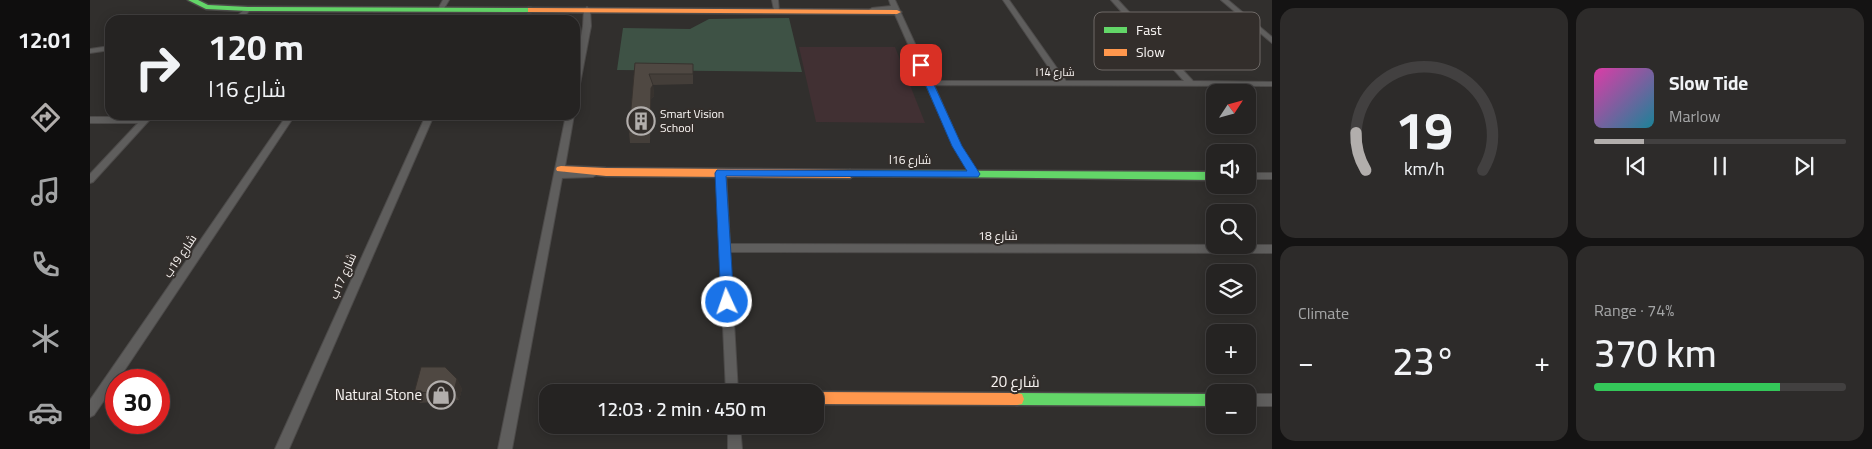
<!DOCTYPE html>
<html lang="en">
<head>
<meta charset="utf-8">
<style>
	:root { --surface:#252322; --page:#2d2b2a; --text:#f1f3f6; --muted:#a3a4a5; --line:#424040; --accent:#b2aeac }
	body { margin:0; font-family:Georgia,Cairo,serif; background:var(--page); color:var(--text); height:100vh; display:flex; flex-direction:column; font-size:19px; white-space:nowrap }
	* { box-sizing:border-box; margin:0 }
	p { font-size:16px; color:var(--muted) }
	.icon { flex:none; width:28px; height:28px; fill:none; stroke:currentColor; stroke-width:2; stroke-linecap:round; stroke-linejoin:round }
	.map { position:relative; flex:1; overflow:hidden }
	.drawer { display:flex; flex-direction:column; gap:8px; padding:8px; background:#141313; width:600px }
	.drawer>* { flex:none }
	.guide { position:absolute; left:15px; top:15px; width:475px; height:105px; border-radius:15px; box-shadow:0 2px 12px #0003,0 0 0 1px var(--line); background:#252322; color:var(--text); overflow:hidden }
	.needle { width:32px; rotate:54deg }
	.buttons { position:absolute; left:1116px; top:84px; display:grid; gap:10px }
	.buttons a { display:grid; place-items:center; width:50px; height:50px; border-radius:10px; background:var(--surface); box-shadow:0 2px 12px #0003,0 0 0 1px var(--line); font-size:25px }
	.speed { position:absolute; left:15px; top:369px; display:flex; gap:10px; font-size:25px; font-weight:700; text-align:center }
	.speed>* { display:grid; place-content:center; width:65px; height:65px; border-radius:50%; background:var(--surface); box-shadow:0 2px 12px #0003,0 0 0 1px var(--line); line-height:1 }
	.speed .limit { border:8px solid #d22; background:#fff; color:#111 }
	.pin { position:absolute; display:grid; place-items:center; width:42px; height:42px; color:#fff; margin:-21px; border-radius:10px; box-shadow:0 2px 8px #0006 }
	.me { position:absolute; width:55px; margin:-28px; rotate:357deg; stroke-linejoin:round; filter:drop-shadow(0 0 4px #0008) }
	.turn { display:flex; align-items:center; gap:18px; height:105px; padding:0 20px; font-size:22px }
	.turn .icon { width:65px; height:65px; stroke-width:2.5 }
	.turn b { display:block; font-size:35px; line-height:42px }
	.big { font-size:38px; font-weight:600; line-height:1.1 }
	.drawer .card { flex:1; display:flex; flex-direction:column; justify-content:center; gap:8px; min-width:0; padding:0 18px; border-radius:15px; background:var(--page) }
	.drawer .dial { align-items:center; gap:0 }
	.dial svg { height:130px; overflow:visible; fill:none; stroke:var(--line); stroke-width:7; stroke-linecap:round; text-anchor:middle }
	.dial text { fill:var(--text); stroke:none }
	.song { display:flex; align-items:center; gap:15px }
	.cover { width:60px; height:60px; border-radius:8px; background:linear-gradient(135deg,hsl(320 70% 55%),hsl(190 70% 35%)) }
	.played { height:5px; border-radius:2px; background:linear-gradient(90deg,var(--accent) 20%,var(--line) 20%) }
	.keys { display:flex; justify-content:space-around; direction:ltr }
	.heat { display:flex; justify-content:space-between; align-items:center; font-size:28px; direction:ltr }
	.charge { height:8px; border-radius:4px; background:linear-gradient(90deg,#34c759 74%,var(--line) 0) }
	.drawer .tiles { flex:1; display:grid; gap:8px; grid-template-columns:repeat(2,1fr) }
	.trip { position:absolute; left:449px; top:384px; width:285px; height:50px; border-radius:15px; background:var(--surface); box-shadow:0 2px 12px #0003,0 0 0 1px var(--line); font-weight:600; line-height:50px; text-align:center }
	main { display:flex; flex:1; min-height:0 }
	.dock { display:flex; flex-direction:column; width:90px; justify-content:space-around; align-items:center; background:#0f0e0e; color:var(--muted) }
	.dock .icon { width:35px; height:35px }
	.dock .selected { color:var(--accent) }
	.dock b { font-size:22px; color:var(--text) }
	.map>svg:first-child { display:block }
	.education { fill:#413033 }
	.green { fill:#3e5245 }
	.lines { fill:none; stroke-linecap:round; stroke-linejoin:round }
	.street-casing { stroke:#4c4a49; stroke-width:2 }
	.fast-casing { stroke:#4c4a49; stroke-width:3 }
	.slow-casing { stroke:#4c4a49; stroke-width:3 }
	.street { fill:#5f5e5d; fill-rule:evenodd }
	.fast { fill:#63d668; fill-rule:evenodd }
	.slow { fill:#ff974d; fill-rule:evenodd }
	.wall { fill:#443e39 }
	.shaded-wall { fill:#37322e }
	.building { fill:#4f4842; stroke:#37322e }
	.route { fill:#1a73e8; stroke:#114b97 }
	.labels { text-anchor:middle; stroke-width:4; stroke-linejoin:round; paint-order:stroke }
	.far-street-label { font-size:11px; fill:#f7f3f1; stroke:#332e2b }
	.poi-label { font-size:12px; fill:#f7f3f1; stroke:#332e2b; text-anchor:start }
	.street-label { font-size:12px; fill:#f7f3f1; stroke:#332e2b }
	.near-street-label { font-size:15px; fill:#f7f3f1; stroke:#332e2b }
	.near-poi-label { font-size:15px; fill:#f7f3f1; stroke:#332e2b; text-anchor:end }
	.key { fill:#332e2b; stroke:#6e6966; stroke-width:1 }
	.key-label { font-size:14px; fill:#f7f3f1 }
</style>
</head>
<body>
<main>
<nav class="dock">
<b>12:01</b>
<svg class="icon selected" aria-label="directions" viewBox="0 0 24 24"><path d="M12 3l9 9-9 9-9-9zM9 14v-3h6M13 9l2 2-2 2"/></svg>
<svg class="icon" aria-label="music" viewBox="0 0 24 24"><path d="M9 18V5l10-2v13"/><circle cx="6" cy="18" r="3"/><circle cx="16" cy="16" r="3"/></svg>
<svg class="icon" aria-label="phone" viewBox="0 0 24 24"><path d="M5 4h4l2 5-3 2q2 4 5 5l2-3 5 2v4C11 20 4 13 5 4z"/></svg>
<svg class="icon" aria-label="climate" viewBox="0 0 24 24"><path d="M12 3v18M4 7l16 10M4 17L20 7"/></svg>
<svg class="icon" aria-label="car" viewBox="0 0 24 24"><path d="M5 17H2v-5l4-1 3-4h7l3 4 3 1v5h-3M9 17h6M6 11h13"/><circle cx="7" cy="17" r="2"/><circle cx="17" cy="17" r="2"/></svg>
</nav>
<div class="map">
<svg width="1182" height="449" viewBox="0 0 1182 449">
	<rect width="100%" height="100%" fill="#312f2d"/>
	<!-- education -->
	<path class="education" d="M 709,47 L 805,47 L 835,123 L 726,122 Z"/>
	<!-- green -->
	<path class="green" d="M 699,18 L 712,72 L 527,70 L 533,28 L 600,29 L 619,19 Z"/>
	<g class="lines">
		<!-- street casing -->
		<g class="street-casing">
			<path id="street" d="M 353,0 L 359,0 L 353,10 L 349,10 L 348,9 Z
				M 682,0 L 688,0 L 689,11 L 684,10 Z
				M 799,0 L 805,0 L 842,81 L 968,81 L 913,0 L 919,0 L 976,81 L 1094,81 L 1021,0 L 1028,0 L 1103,81 L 1182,82 L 1182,86 L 844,85 L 871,146 L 889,174 L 884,177 L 881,176 L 863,146 L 803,10 L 782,12 L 779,10 L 782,8 L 801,6 Z
				M 1131,0 L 1138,0 L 1182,37 L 1182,43 Z
				M 497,7 L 500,9 L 501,26 L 489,89 L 485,91 L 485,69 L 493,26 L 494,9 Z
				M 156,8 L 161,9 L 151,20 L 143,20 Z
				M 20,46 L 20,50 L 0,53 L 0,49 Z
				M 55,115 L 64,115 L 3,182 L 0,183 L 0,174 L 48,123 L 0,123 L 0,117 L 53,117 Z
				M 197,115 L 205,115 L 28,380 L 26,380 L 26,383 L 4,415 L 0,417 L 0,400 Z
				M 336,115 L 344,115 L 199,449 L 185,449 Z
				M 476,115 L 484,115 L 474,172 L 503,171 L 508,174 L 503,177 L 472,178 L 422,449 L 408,449 Z
				M 631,170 L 636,173 L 640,244 L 1182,245 L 1182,253 L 640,252 L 648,392 L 636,392 L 626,173 Z
				M 1158,173 L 1182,173 L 1182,179 L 1158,179 Z
				M 1158,394 L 1182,394 L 1182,406 L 1158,406 Z
				M 638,425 L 650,425 L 652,449 L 638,449 Z"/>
		</g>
		<!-- fast casing -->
		<g class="fast-casing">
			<path id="fast" d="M 98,0 L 108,0 L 118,5 L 158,7 L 441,8 L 445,10 L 441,12 L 158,11 L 116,9 Z
				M 760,170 L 1125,172 L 1125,180 L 756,176 L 755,174 L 756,172 Z
				M 927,393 L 1125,394 L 1125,406 L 927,405 L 922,404 L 920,399 L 922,394 Z"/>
		</g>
		<!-- slow casing -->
		<g class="slow-casing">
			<path id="slow" d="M 438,8 L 807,10 L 811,12 L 807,14 L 441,12 L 438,12 Z
				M 471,166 L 516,168 L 760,170 L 765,174 L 760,178 L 516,176 L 467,171 L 466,169 L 467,167 Z
				M 723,392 L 725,392 L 927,393 L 932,394 L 934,399 L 932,404 L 927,405 L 725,404 L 725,392 Z"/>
		</g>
		<!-- street -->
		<use href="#street" class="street"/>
		<!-- fast -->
		<use href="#fast" class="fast"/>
		<!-- slow -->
		<use href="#slow" class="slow"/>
	</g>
	<!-- wall -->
	<path class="wall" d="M 545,63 L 603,64 L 603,84 L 563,85 L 564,96 L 561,99 L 560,143 L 540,143 L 539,132 Z
		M 367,379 L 372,389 L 369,400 L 330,403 L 324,393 Z"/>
	<!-- shaded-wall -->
	<path class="shaded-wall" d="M 563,85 L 564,96 L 561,99 L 560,143 L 561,88 Z
		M 367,379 L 372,389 L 369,400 L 364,391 Z"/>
	<!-- building -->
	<path class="building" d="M 545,63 L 603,64 L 603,74 L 559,74 L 563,85 L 561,88 L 560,132 L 539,132 Z
		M 331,367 L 355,367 L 367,379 L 364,391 L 324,393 Z"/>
	<!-- route -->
	<path class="route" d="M 831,62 L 835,65 L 872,146 L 890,174 L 888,177 L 636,176 L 644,302 L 642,306 L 637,307 L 633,306 L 631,302 L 625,173 L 627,170 L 877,171 L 862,146 L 827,65 Z"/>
	<!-- icons -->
	<defs>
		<g id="building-ring" transform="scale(1.4375)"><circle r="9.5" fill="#332e2b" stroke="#b2aeac" stroke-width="1.5"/><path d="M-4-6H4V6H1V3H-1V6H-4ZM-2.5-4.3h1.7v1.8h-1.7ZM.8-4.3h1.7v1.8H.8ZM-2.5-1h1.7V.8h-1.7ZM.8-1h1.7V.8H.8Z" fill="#b2aeac"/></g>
		<g id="shop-ring" transform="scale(1.4375)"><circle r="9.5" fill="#332e2b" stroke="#b2aeac" stroke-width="1.5"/><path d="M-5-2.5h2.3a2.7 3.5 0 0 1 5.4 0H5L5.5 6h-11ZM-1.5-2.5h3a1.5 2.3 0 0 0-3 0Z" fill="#b2aeac"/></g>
	</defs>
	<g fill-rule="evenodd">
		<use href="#building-ring" x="551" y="121"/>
		<use href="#shop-ring" x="351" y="395"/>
	</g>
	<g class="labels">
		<!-- far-street labels -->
		<g class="far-street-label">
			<text x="965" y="76">شارع 14ا</text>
		</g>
		<!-- poi labels -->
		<g class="poi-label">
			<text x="570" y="118">Smart Vision<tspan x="570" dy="14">School</tspan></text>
		</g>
		<!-- street labels -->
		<g class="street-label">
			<text x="820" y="164">شارع 16ا</text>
			<text x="908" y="240">شارع 18</text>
			<text transform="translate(90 256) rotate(-56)" y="4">شارع 19ب</text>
			<text transform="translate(253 276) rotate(-66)" y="4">شارع 17ب</text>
		</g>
		<!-- near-street labels -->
		<g class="near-street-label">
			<text x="925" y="387">شارع 20</text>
		</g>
		<!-- near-poi labels -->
		<g class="near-poi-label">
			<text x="332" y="400">Natural Stone</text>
		</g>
	</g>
	<!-- legend -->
	<rect x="1004" y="12" width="166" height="58" rx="8" class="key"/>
	<rect x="1014" y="27" width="23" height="6" fill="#63d668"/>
	<rect x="1014" y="49" width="23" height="7" fill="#ff974d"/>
	<g class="key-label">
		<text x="1046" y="35">Fast</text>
		<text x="1046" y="57">Slow</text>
	</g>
</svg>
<div class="buttons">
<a><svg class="needle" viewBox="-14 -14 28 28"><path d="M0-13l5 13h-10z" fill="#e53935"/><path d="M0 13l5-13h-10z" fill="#a3a4a5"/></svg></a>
<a><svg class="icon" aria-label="sound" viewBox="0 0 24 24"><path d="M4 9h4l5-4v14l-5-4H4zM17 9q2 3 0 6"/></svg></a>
<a><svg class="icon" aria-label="search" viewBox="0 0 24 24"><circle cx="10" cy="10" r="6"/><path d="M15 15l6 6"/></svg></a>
<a><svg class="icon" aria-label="layers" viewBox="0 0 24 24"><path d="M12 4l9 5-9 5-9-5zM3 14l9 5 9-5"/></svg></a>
<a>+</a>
<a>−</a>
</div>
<div class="speed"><div class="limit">30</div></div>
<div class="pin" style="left:831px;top:65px;background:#d93025"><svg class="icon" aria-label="arrive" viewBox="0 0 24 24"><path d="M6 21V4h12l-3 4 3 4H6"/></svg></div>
<svg class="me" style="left:637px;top:302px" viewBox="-20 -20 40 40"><circle r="17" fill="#1a73e8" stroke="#fff" stroke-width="3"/><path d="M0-11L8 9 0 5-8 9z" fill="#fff"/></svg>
<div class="trip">12:03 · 2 min · 450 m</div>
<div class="guide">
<div class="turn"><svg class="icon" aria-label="right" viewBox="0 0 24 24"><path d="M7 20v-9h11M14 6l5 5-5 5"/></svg><div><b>120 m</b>شارع 16ا</div></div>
</div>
</div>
<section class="drawer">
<div class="tiles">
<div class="card dial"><svg viewBox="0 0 100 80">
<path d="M14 69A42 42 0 1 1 86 69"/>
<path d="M14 69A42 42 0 0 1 8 46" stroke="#b2aeac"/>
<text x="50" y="56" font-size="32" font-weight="700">19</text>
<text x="50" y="72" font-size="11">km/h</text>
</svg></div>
<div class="card">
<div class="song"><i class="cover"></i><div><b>Slow Tide</b><p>Marlow</p></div></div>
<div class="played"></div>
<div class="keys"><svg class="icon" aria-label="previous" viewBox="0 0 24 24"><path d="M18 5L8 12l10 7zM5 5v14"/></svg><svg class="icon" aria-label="pause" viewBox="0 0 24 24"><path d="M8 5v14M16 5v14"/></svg><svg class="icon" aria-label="next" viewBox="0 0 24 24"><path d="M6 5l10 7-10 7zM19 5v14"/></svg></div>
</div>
<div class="card"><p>Climate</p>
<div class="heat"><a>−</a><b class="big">23°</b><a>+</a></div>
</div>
<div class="card"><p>Range · 74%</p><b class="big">370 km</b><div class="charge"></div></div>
</div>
</section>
</main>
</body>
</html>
